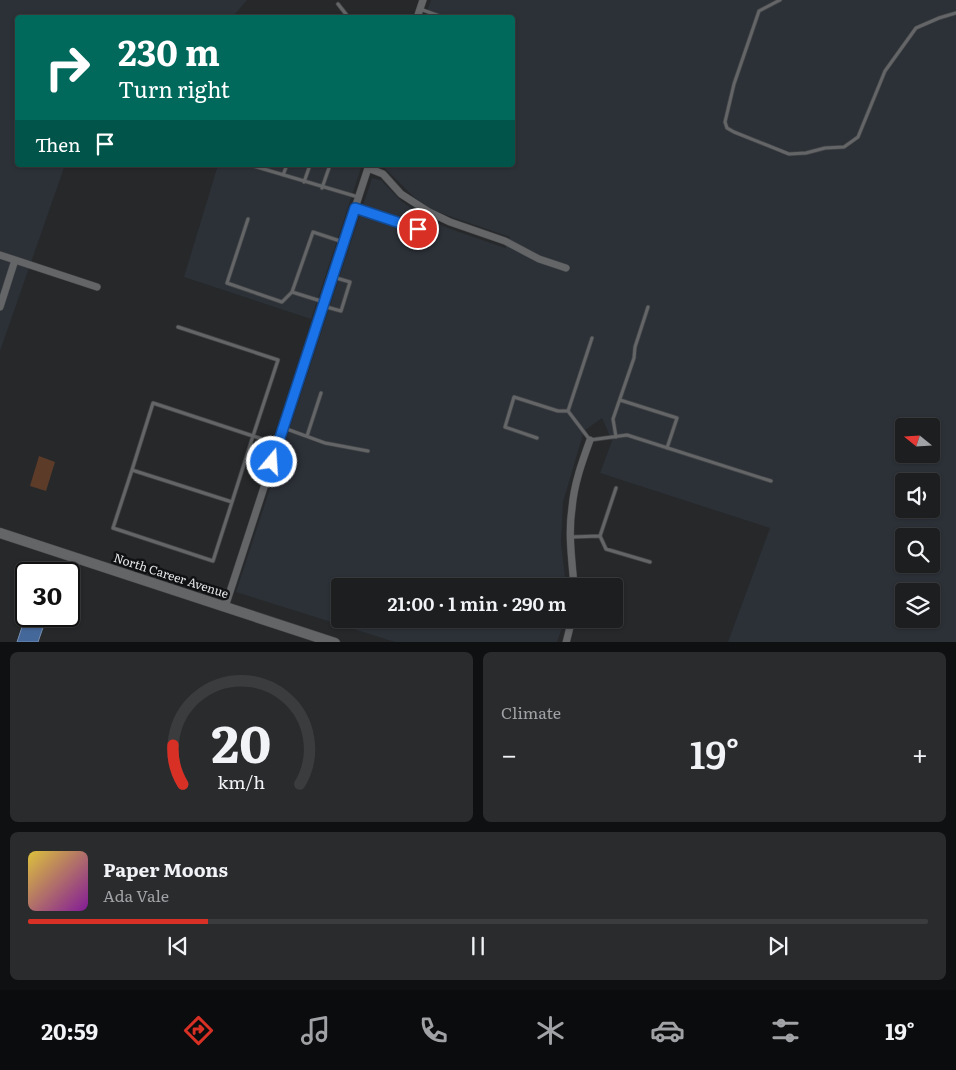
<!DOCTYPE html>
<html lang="en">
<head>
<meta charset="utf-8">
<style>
	:root { --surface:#1c1e20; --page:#292b2d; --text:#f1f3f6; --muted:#a0a2a5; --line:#3a3c3e; --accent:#d93025 }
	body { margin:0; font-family:Literata,serif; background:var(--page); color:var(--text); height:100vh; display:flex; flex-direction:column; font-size:19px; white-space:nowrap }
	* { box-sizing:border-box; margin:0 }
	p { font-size:16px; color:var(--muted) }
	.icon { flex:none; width:28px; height:28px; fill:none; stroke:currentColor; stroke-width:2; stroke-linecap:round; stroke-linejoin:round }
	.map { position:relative; height:642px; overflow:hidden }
	.details { display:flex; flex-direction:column; gap:10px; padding:10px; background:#0f1012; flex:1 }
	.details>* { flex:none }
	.hud { position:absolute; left:15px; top:15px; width:500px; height:152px; border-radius:5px; box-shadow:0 1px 4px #0004,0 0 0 1px var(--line); background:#00695c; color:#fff; overflow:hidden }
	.needle { width:32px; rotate:288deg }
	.fabs { position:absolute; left:895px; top:418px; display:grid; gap:10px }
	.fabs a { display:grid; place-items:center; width:45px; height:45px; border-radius:5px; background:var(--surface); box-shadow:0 1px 4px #0004,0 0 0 1px var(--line); font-size:25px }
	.speed { position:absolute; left:15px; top:562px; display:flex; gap:10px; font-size:25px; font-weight:700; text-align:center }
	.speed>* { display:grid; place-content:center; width:65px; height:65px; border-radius:50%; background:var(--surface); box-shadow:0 1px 4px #0004,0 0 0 1px var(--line); line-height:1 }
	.speed .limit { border:2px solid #111; border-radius:8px; background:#fff; color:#111 }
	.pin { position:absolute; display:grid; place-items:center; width:42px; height:42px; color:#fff; margin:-21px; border:2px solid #fff; border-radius:50%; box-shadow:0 1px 5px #0007 }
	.me { position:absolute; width:55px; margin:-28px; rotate:18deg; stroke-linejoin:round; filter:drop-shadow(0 0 4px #0008) }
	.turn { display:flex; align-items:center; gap:18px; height:105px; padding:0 20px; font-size:22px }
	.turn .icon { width:65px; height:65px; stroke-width:2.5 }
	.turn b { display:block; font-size:35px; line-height:42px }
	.then { display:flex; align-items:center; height:48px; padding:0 20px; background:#0003; gap:10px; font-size:19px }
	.big { font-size:38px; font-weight:600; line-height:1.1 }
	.details .widget { flex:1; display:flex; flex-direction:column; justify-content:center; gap:8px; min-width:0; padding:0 18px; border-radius:8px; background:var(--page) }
	.details .dial { align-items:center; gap:0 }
	.dial svg { height:130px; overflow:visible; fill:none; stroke:var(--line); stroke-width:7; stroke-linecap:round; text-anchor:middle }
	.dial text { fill:var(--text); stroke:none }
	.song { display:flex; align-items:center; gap:15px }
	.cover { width:60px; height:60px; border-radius:8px; background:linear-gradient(135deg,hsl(50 70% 55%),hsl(290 70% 35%)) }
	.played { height:5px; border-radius:2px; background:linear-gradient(90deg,var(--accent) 20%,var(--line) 20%) }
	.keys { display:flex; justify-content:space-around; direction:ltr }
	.heat { display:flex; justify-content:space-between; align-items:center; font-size:28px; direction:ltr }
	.details .tiles { flex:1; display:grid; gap:10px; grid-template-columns:1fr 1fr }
	.widget:last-child { grid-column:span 2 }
	.trip { position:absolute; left:331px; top:578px; width:292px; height:50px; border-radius:5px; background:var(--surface); box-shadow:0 1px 4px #0004,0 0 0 1px var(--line); font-weight:600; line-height:50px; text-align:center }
	.dock { display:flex; height:80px; justify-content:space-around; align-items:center; background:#0b0c0d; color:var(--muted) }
	.dock .icon { width:35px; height:35px }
	.dock .selected { color:var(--accent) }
	.dock b { font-size:22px; color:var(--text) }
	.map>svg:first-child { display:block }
	.built { fill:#2c3138; fill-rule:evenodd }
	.green { fill:#5d3b29 }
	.water { fill:#45689a; stroke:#758eb1 }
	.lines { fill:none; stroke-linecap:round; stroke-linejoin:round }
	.lane-casing { stroke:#424446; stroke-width:4.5 }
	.street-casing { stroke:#424446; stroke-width:8 }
	.secondary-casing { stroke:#424446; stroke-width:11 }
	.lane { stroke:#636567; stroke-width:3 }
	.street { stroke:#636567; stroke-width:7 }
	.secondary { stroke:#636567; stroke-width:10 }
	.route-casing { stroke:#114b97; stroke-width:12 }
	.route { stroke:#1a73e8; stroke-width:9 }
	.labels { text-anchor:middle; stroke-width:5; stroke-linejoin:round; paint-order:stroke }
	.street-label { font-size:12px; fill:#e4e5e7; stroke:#101112 }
</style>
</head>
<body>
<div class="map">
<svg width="956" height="643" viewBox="0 0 956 643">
	<rect width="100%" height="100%" fill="#26282a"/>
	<!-- built -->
	<path class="built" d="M 0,0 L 247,0 L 235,14 L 227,17 L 18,18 L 18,165 L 65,165 L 0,351 Z
		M 431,0 L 956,0 L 956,642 L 728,642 L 770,528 L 600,473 L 612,441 L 602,418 L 584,431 L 563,502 L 561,543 L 566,586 L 340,586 L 340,619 L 565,619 L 557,642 L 395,642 L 236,592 L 372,178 L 381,180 L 401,201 L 421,215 L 445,227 L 505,248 L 510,237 L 432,210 L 414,197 L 382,165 L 512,165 L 512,18 L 425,17 ZM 904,426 L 931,426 L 931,454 L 904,454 ZM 904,481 L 931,481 L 931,509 L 904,509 ZM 904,536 L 931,536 L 931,564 L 904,564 ZM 904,591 L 931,591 L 931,619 L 904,619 Z
		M 218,165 L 362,165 L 311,319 L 184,277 Z"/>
	<!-- green -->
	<path class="green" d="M 39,456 L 55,462 L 46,491 L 30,486 Z"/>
	<!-- water -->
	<path class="water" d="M 26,615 L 26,616 L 47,616 L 38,642 L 17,642 Z"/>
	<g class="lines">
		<!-- lane casing -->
		<g class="lane-casing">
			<path id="lane" d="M 780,0 L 759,11 L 734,84 L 725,122 L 727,128 L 734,132 L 789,154 L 806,153 L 825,148 L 844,147 L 858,137 L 885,71 L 916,28 L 939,18 L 956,13
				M 338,4 L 349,18
				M 420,9 L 445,18
				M 250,165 L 358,197
				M 283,175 L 287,165
				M 304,182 L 310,165
				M 322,188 L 330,165
				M 355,208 L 418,229 L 421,228 L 429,212
				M 248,219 L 227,283 L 282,302 L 292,292
				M 324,302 L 292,292 L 313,232 L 343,242
				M 323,306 L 341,311 L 350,282 L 333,277
				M 178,327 L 278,360 L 253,436 L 278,444
				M 592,338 L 568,411 L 590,440 L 627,435 L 771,481
				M 620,400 L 677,418 L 667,448
				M 284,428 L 325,443 L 368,451
				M 307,436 L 321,393
				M 616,437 L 613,419 L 634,358 L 635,347 L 648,307
				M 537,438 L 505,427 L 514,397 L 558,411 L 568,411
				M 132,470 L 113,528 L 213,561 L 232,502 L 132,470 L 153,403 L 253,436 L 232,502
				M 600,536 L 616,488
				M 571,537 L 600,536 L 606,549 L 650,562"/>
		</g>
		<!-- street casing -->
		<g class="street-casing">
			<path id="street" d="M 417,18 L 423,0
				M 368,168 L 383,174 L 401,194 L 429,212 L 450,222 L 505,241 L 539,259 L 566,268
				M 0,255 L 97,287
				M 0,307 L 15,260
				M 574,586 C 572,560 568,534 572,508 C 574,484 582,462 590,440
				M 225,607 L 369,165
				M 566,643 L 572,619"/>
		</g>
		<!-- secondary casing -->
		<g class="secondary-casing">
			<path id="secondary" d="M 0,533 L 335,643"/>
		</g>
		<!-- lane -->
		<use href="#lane" class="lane"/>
		<!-- street -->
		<use href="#street" class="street"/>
		<!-- secondary -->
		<use href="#secondary" class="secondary"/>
	</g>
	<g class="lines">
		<!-- route casing -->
		<g class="route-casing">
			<path id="route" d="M 272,462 L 355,208 L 418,229"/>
		</g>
		<!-- route -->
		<use href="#route" class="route"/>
	</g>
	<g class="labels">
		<!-- street labels -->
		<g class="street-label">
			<text transform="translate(171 576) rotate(18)" y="4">North Career Avenue</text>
		</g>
	</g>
</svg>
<div class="fabs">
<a><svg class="needle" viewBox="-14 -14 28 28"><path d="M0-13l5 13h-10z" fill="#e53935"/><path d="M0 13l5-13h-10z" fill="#a0a2a5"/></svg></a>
<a><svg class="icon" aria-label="sound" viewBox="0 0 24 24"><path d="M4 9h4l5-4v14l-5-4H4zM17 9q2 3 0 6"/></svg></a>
<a><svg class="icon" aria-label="search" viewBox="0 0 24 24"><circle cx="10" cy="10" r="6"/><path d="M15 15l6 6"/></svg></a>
<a><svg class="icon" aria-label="layers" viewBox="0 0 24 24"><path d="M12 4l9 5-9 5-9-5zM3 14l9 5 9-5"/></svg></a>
</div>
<div class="speed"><div class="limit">30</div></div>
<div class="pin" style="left:418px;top:229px;background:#d93025"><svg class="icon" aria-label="arrive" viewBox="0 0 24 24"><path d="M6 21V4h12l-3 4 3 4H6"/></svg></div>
<svg class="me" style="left:272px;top:462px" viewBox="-20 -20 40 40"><circle r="17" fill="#1a73e8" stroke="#fff" stroke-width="3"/><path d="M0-11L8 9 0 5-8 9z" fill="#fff"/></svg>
<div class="trip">21:00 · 1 min · 290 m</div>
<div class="hud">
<div class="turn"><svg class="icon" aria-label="right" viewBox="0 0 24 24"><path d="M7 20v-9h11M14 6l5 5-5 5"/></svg><div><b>230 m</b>Turn right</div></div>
<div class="then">Then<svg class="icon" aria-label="arrive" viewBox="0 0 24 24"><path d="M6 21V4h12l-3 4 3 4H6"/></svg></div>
</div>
</div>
<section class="details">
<div class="tiles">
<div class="widget dial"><svg viewBox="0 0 100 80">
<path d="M14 69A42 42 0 1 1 86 69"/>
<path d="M14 69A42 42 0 0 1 8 45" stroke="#d93025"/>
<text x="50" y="56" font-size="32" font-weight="700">20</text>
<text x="50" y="72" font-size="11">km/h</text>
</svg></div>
<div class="widget"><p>Climate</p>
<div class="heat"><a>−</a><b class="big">19°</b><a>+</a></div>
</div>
<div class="widget">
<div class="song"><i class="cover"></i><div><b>Paper Moons</b><p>Ada Vale</p></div></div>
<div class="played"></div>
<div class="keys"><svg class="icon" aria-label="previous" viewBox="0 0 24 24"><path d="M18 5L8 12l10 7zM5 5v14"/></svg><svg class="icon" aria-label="pause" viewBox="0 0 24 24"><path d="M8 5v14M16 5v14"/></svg><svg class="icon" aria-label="next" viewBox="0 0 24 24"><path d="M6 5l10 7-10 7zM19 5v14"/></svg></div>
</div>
</div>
</section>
<nav class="dock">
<b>20:59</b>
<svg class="icon selected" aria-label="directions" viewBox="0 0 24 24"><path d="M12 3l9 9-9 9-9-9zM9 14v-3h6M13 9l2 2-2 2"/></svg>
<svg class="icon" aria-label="music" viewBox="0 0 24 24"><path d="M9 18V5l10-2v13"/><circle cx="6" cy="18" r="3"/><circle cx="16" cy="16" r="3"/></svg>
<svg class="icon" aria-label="phone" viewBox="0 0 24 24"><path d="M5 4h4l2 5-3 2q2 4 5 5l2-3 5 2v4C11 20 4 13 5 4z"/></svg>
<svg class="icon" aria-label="climate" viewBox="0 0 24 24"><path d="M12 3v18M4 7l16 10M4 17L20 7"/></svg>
<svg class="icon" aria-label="car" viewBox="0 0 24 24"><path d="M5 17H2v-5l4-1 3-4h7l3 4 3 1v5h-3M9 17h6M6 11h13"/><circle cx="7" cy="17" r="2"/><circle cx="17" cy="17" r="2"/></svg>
<svg class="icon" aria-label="filters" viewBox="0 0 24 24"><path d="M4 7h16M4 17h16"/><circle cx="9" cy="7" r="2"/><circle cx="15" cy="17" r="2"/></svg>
<b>19°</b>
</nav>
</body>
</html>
